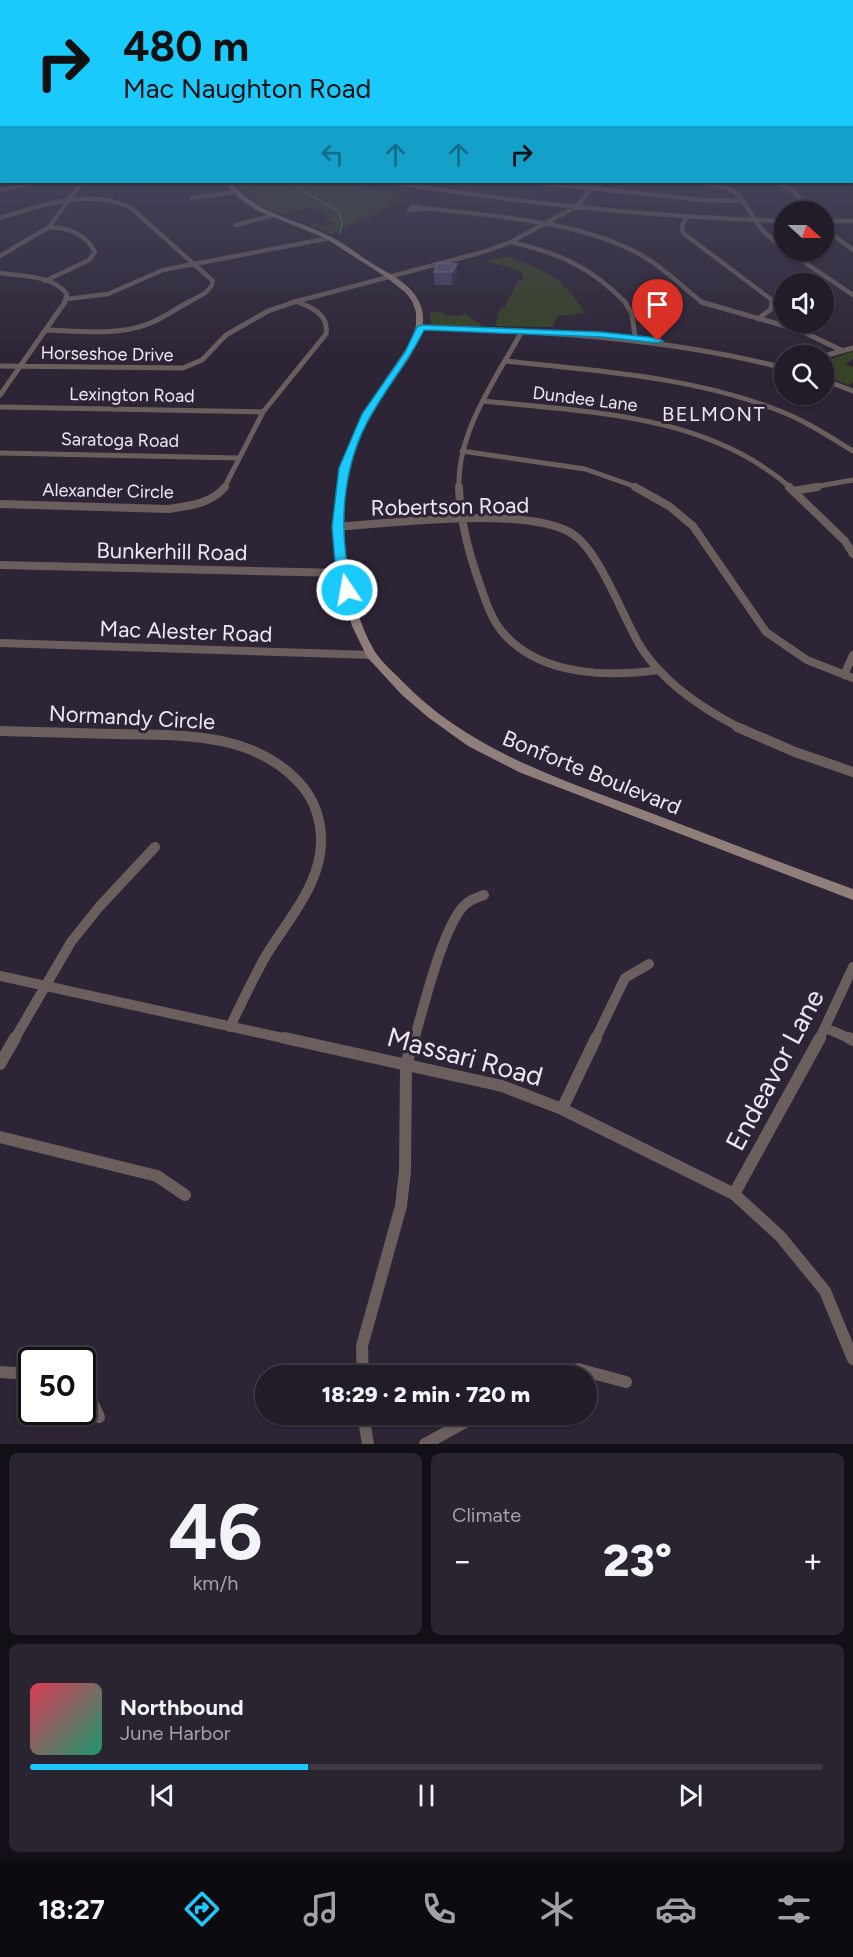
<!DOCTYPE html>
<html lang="en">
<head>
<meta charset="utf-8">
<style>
	:root { --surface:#221b28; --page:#2a2430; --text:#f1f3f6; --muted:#a2a1a8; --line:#3f3945; --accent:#1acafc }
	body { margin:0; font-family:Figtree,sans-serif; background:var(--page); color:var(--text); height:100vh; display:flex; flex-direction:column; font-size:22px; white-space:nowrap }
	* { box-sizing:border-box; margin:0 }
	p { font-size:20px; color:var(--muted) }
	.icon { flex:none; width:33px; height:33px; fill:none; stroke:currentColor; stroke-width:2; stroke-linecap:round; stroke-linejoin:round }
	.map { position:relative; height:1444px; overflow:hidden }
	.details { display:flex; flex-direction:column; gap:9px; padding:9px; background:#130f16; flex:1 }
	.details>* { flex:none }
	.top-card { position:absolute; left:0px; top:0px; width:854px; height:183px; box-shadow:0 2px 4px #0004,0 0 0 2px var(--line); background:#1acafc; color:#111; overflow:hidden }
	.needle { width:39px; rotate:111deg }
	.tools { position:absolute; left:774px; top:201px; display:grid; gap:12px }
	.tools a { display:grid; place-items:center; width:60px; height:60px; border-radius:50%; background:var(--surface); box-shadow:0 2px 4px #0004,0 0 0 2px var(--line); font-size:30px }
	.speed { position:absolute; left:18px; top:1347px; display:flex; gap:12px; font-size:30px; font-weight:700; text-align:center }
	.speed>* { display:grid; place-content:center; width:78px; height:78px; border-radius:50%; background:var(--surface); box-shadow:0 2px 4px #0004,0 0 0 2px var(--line); line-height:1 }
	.speed .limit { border:3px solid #111; border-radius:9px; background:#fff; color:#111 }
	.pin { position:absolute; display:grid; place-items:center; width:51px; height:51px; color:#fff; margin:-62px -26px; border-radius:50% 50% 50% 0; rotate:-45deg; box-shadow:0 0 6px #0007 }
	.pin .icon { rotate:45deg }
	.me { position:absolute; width:66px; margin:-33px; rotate:348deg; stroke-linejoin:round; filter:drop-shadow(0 0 4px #0008) }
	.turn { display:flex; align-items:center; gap:21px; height:126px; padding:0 24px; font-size:27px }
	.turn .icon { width:78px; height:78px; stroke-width:2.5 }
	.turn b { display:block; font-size:42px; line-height:51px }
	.lanes { display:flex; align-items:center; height:57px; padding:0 24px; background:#0003; justify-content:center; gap:30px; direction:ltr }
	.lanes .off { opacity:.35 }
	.big { font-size:45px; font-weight:800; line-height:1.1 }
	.details .tile { flex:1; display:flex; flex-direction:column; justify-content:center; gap:9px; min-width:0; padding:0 21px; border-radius:9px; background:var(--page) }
	.details .dial { align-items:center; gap:0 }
	.dial b { font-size:78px; line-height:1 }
	.song { display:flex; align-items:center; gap:18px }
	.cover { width:72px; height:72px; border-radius:9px; background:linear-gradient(135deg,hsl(350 70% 55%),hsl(160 70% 35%)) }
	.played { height:6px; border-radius:3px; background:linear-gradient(90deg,var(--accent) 35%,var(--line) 35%) }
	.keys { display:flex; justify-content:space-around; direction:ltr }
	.heat { display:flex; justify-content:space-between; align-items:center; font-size:33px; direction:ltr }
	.details .tiles { flex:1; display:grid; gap:9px; grid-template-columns:1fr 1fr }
	.tile:last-child { grid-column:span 2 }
	.trip { position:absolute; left:255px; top:1365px; width:342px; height:60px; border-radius:30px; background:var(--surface); box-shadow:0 2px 4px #0004,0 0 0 2px var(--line); font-weight:800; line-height:60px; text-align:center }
	.menu { display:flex; height:96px; justify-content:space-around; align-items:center; background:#0e0b10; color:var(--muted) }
	.menu .icon { width:42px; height:42px }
	.menu .on { color:var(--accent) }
	.menu b { font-size:27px; color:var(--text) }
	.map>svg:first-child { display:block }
	.green { fill:#374325 }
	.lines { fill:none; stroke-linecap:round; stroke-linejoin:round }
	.stream { stroke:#447f7f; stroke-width:1.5 }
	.minor-far4 { stroke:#6a5f5d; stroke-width:4.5 }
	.minor-far3 { stroke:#6a5f5d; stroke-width:5 }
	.minor-far2 { stroke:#6a5f5d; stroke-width:8 }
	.minor-far1 { stroke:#6a5f5d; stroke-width:10 }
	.minor { stroke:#6a5f5d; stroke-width:12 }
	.tertiary { fill:#6a5f5d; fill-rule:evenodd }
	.secondary { fill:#907e7a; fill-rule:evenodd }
	.wall { fill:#494365 }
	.shaded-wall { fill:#372f4b }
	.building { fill:#5b5574; stroke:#726c88; stroke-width:1.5 }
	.route { fill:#1acafc; stroke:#1183a4; stroke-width:1.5 }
	.labels { text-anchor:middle; stroke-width:6; stroke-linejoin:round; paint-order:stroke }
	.far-street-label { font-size:18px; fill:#eee7f3; stroke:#2d2435 }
	.far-neighbourhood-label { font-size:20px; letter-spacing:1.5px; fill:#eee7f3; stroke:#2d2435 }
	.street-label { font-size:22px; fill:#eee7f3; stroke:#2d2435 }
	.near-street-label { font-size:27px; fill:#eee7f3; stroke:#2d2435 }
</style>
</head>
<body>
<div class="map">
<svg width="853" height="1444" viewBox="0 0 853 1444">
	<rect width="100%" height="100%" fill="#2d2435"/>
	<!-- green -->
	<path class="green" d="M 234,182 L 343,182 L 404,196 L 377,214 L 369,216 L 371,218 L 369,220 L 364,219 L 332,234 L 308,225 C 319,222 324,228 336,224 L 325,219 L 326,214 L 309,207 L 282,215 L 259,204 Z
		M 509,257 C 546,270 564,279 585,313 L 558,316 L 552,327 L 495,326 L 500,308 L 505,307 L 518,281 L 523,280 L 521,271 L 486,261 Z
		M 444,311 L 443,315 L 461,316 L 464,313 L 484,327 L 431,325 L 430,313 Z
		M 853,351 L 853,359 L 845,364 L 853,367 L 853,382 L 849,385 L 824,376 L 824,362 Z"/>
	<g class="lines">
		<!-- stream -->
		<path class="stream" d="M 288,182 L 339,212 L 342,222 L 340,233"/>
		<!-- minor-far4 -->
		<path class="minor-far4" d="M 390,182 C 520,203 652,217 784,221
			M 533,182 L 702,200 L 744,201
			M 700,182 L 725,187 L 737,193 L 762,230 L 784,250
			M 776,182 L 793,191 L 811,212
			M 192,198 L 236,192
			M 413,206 L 424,209 L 409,210 Z
			M 424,208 C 493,216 585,221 646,258 C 666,270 685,289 703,303
			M 0,218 C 41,205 90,188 131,208 L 213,281 C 211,293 196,298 186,303
			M 686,218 L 682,226 L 683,233 L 772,300 L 772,303
			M 824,221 L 853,221
			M 236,225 L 274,215
			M 824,228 L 853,250
			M 511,242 C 559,253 591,267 626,303
			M 786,250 L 853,295
			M 0,256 L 49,227 L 82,182
			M 0,273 C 22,276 52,275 67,294 L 64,303
			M 45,281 L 89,260 L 95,252 C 85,233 69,228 49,227
			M 67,299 L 108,294 L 163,270 L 330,238
			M 296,301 L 302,303
			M 290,303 L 483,252 L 511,242 L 577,206 L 597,182"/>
		<!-- minor-far3 -->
		<path class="minor-far3" d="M 625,302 L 632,314 L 635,337
			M 701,302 L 799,330 L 841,350
			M 758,319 L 771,309 L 772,302
			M 421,327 C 544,332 664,337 784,368
			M 46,330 C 78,331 117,336 148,324 C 162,319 175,309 189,302
			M 824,356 L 853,348
			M 506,361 C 595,371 687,376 772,408 C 801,418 827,435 853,451
			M 0,366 L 183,368 L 202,360 L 226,335 L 268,311 L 295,302
			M 824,380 L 853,391
			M 0,395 L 65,302
			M 483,401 C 589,412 707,414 791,488
			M 0,407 L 263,412
			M 462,451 L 585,469 L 639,488
			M 0,453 L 239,458
			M 224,488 L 263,412 L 326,334 C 329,315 313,308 298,302
			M 459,488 C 457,431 496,379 522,331
			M 808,488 L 853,480"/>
		<!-- minor-far2 -->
		<path class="minor-far2" d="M 459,487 C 460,518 467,547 477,576 C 484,596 490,618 504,634 C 542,676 608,677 659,670
			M 635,487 L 669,506 L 693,526 L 766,632 L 807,660 L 853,678
			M 789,487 L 845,541 L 853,554
			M 793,491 L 817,487
			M 0,504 L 168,509 C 189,506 211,504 225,487
			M 337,527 C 393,523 525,506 571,533 C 600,550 623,619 642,649 C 665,684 703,709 740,728
			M 0,565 L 342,573
			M 0,643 L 371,655
			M 844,675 L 853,655"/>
		<!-- minor-far1 -->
		<path class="minor-far1" d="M 737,727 L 795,752 L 853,772
			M 0,731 C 38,732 76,733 113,734 C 180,735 256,731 303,787 C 320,808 325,837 318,864 C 309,897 285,925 267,954 C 253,978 242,1002 230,1027
			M 0,976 L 292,1040
			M 826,1028 L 853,1040
			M 14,1040 L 71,942 L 99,907 L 155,847
			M 414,1040 C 423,1010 444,920 467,903 C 472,899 479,897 484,895
			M 595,1040 L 625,978 L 649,964
			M 819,1040 L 853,967"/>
		<!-- minor -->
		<path class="minor" d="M 285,1038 L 502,1086 L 562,1109 L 734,1194 L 780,1236 L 825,1291 L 853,1359
			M 849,1038 L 853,1040
			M 0,1064 L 15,1038
			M 562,1109 L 596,1038
			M 0,1137 L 157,1176 L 185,1195
			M 734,1194 L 820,1038
			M 0,1372 L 32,1374
			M 363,1376 L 362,1346 L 401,1206 L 405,1171 L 406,1065 L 414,1038
			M 560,1376 L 578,1369 L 626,1382
			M 82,1393 L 92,1402 L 99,1417
			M 363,1414 L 368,1444
			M 425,1444 L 480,1414"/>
		<!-- tertiary -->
		<path class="tertiary" d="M 852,160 L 853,160 L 853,162 L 852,162 Z
			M 38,182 L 47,182 L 0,192 L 0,188 Z"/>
		<!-- secondary -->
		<path class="secondary" d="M 224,182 L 230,182 C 262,217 290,216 329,236 C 345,243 358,255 373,264 C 390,274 412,284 420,304 C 436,340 386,384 370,414 C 363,428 359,443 353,457 C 341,486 341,523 345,553 C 349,586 358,623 375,652 C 382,662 393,672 402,681 C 471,753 569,782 659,816 C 724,841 788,865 853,889 L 853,900 L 521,773 L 468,746 L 429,718 L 402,695 L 367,657 L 352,626 L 337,573 L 332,527 L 339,468 L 362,414 L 412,340 L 416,325 L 416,312 L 412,301 L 406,293 L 386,277 L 325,238 L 256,210 L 239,198 Z"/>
	</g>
	<!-- wall -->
	<path class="wall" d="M 457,264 L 457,277 L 452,285 L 434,285 L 434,272 Z"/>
	<!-- shaded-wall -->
	<path class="shaded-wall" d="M 457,264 L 457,277 L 452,285 L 452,272 Z"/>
	<!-- building -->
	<path class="building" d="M 438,263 L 457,264 L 452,272 L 434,272 Z"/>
	<!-- sky -->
	<linearGradient id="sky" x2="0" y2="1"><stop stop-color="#19141d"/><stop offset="0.44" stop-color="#46455c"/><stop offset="1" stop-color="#46455c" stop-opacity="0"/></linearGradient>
	<rect width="853" height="362" fill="url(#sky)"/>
	<!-- route -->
	<path class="route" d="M 421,325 L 601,332 L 658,338 L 663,341 L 658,343 L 601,337 L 424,330 C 410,359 389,384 373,412 C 341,464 337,533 353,590 L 347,594 L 343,593 L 336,573 L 332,527 L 339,468 L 362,414 L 405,352 L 417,327 Z"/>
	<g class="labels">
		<!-- far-street labels -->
		<g class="far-street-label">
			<text transform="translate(107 354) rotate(1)" y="6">Horseshoe Drive</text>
			<text transform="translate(132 395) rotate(1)" y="6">Lexington Road</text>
			<text transform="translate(585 399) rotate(7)" y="6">Dundee Lane</text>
			<text transform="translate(120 440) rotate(1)" y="6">Saratoga Road</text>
			<text transform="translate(108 491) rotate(1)" y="6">Alexander Circle</text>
		</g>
		<!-- far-neighbourhood labels -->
		<g class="far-neighbourhood-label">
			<text x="714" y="421">BELMONT</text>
		</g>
		<!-- street labels -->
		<g class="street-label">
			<text transform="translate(450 506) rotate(-1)" y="8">Robertson Road</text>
			<text transform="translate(172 551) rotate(1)" y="8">Bunkerhill Road</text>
			<text transform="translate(186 631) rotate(2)" y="8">Mac Alester Road</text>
			<text transform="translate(132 717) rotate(3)" y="8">Normandy Circle</text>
			<text transform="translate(592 772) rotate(22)" y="8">Bonforte Boulevard</text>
		</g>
		<!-- near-street labels -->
		<g class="near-street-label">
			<text transform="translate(465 1057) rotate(15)" y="9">Massari Road</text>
			<text transform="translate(775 1070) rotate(-62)" y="9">Endeavor Lane</text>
		</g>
	</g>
</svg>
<div class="tools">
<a><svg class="needle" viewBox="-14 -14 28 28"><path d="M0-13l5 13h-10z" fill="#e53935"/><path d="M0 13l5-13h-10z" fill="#a2a1a8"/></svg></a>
<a><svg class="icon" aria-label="sound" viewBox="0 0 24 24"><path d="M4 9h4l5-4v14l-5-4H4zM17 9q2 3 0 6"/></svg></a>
<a><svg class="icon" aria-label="search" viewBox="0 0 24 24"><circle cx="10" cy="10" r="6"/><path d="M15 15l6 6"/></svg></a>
</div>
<div class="speed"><div class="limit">50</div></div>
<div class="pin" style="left:658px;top:341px;background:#d93025"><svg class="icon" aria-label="arrive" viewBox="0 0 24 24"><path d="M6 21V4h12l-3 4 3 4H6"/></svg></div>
<svg class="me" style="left:347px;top:590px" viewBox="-20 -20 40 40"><circle r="17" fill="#1acafc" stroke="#fff" stroke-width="3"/><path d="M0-11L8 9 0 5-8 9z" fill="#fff"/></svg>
<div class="trip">18:29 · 2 min · 720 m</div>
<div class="top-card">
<div class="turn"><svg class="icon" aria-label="right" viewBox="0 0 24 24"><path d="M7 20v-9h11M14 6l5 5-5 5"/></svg><div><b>480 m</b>Mac Naughton Road</div></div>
<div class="lanes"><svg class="icon off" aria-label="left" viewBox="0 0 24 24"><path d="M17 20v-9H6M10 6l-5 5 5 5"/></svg><svg class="icon off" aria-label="ahead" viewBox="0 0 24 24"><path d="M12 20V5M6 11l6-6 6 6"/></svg><svg class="icon off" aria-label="ahead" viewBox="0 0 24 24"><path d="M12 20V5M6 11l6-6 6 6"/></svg><svg class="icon" aria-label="right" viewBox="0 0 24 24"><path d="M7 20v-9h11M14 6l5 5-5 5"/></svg></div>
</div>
</div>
<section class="details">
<div class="tiles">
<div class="tile dial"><b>46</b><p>km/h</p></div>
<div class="tile"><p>Climate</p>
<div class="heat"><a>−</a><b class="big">23°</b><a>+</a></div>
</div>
<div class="tile">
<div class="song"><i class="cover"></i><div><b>Northbound</b><p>June Harbor</p></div></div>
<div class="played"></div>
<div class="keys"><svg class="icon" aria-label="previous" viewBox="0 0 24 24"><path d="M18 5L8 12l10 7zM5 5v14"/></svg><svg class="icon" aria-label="pause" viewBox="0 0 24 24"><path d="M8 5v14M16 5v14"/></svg><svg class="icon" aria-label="next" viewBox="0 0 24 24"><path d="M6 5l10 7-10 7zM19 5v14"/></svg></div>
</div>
</div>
</section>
<nav class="menu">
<b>18:27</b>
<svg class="icon on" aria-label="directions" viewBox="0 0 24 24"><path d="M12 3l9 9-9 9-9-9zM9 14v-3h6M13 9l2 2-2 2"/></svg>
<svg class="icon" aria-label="music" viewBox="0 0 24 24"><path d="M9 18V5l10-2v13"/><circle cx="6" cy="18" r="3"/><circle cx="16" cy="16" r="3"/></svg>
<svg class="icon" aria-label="phone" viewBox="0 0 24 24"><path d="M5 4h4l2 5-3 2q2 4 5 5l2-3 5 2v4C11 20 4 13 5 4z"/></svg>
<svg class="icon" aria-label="climate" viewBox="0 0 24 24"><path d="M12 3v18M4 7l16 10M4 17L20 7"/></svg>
<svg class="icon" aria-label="car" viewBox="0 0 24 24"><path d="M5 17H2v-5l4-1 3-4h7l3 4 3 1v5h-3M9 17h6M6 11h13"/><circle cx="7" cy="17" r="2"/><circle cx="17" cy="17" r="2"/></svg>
<svg class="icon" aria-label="filters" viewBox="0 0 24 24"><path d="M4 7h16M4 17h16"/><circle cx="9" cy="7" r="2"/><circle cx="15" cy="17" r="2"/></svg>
</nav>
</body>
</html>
